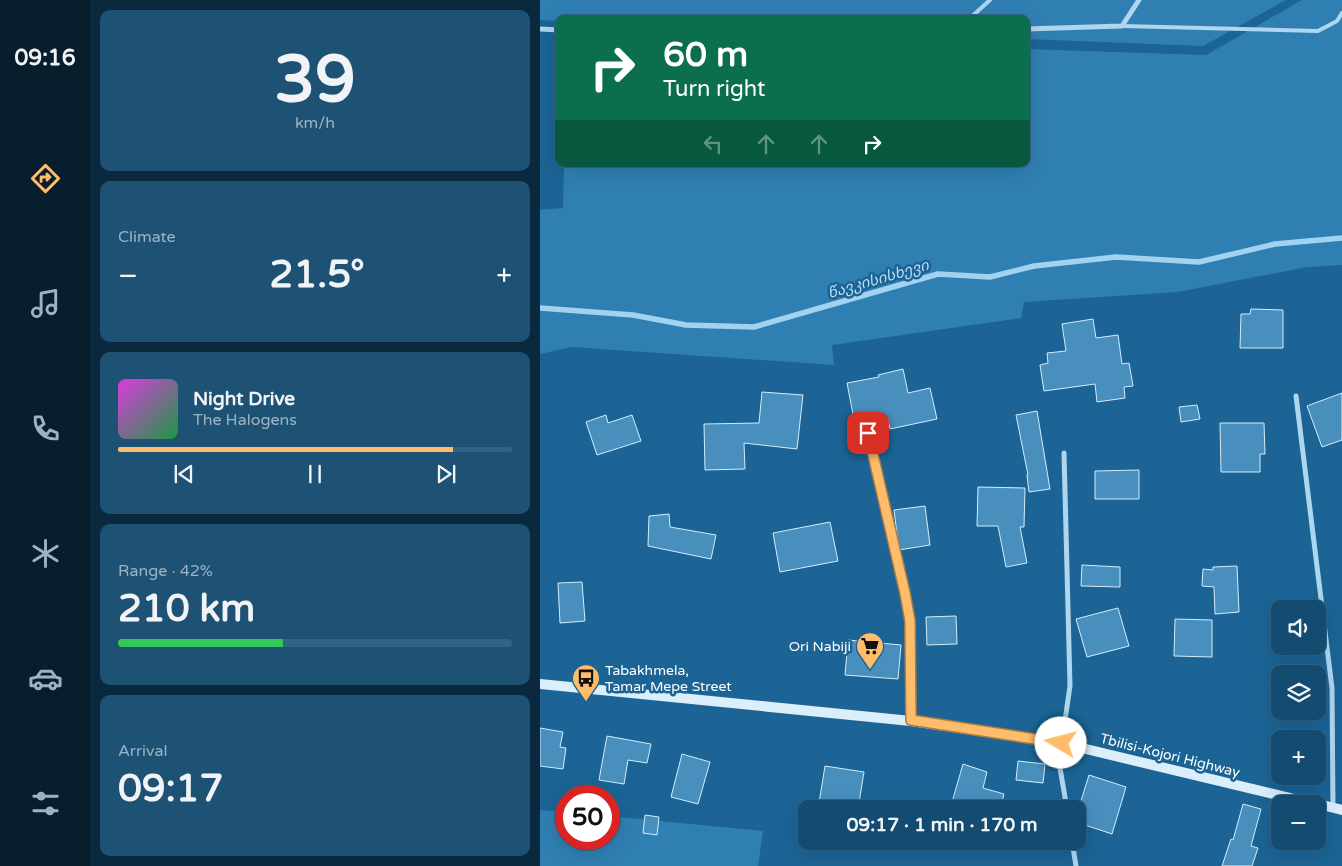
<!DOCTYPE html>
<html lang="en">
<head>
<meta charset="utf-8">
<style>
	:root { --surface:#144b70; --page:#1d5275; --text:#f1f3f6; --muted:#9db3c3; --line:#336383; --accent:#ffbd6c }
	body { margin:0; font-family:"Varela Round","Noto Sans Georgian",sans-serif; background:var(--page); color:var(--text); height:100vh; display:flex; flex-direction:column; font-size:19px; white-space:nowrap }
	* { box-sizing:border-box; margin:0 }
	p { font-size:16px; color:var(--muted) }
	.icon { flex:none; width:28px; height:28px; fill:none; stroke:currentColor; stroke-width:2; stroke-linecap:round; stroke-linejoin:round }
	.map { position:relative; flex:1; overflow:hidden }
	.details { display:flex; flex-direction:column; gap:10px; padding:10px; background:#0b293e; width:450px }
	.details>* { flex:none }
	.hud { position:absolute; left:15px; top:15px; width:475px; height:152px; border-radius:10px; box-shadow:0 5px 20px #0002,0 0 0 1px var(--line); background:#0b6e4f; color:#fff; overflow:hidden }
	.controls { position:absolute; left:731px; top:600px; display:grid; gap:10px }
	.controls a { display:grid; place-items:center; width:55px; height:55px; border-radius:10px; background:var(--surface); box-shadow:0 5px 20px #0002,0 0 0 1px var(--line); font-size:25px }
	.speed { position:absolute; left:15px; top:785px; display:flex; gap:10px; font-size:25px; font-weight:700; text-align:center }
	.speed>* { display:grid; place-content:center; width:65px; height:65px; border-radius:50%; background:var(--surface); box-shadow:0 5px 20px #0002,0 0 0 1px var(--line); line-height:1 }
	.speed .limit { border:8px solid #d22; background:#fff; color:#111 }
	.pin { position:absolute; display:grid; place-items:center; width:42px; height:42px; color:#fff; margin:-21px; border-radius:10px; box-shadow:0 2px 8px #0006 }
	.me { position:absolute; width:55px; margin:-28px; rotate:278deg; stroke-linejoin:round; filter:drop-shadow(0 0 4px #0008) }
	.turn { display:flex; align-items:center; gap:18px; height:105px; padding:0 25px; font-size:22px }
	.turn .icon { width:65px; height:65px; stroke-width:2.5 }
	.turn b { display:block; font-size:35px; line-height:42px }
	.lanes { display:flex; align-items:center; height:48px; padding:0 25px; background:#0003; justify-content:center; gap:25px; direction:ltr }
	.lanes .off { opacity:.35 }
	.big { font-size:38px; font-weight:700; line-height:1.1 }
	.details .tile { flex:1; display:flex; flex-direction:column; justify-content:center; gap:8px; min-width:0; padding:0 18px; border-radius:10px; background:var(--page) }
	.details .dial { align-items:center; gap:0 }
	.dial b { font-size:65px; line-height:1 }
	.song { display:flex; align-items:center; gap:15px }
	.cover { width:60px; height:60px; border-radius:8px; background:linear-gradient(135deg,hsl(300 70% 55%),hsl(140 70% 35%)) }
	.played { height:5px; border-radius:2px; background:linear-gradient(90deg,var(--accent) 85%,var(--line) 85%) }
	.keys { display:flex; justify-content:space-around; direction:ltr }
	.heat { display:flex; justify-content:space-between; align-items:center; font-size:28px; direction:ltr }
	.charge { height:8px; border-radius:4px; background:linear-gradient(90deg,#34c759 42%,var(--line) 0) }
	.trip { position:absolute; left:258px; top:800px; width:288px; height:50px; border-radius:10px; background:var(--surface); box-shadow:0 5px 20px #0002,0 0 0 1px var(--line); font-weight:700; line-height:50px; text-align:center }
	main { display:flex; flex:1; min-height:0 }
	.dock { display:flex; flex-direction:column; width:90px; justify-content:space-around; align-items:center; background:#081e2d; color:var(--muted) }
	.dock .icon { width:35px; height:35px }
	.dock .active { color:var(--accent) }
	.dock b { font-size:22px; color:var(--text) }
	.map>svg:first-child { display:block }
	.green { fill:#307fb3 }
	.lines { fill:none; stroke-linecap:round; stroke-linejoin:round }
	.stream { stroke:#a1d3f1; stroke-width:5.5 }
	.building { fill:#498fbe; stroke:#d4ecfb }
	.lane { stroke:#aed6ef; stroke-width:4 }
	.street { stroke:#aed6ef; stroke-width:5 }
	.secondary { stroke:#dbeefb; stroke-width:10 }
	.route-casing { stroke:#a67b46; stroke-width:12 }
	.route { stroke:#ffbd6c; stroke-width:9 }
	.labels { text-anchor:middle; stroke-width:5; stroke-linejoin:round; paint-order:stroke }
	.poi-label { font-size:14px; fill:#fff; stroke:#1b6495; text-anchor:end }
	.street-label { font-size:14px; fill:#fff; stroke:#1b6495 }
	.water-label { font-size:15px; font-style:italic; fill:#badff6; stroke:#1b6495 }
</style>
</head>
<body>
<main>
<nav class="dock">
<b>09:16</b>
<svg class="icon active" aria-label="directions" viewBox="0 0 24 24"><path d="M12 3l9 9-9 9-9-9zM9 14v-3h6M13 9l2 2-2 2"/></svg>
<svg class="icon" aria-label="music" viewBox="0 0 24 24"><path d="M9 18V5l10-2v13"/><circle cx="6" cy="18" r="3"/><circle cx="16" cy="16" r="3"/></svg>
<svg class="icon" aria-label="phone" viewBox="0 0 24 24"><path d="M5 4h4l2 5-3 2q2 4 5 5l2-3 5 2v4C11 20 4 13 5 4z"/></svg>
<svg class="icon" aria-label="climate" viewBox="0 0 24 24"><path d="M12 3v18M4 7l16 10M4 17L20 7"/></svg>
<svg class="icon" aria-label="car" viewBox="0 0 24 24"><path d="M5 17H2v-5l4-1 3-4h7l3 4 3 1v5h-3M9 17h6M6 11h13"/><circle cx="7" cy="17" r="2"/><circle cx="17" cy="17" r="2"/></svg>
<svg class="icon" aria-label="filters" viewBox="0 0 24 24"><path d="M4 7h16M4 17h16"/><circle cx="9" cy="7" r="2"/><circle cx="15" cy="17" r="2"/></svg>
</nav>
<section class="details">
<div class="tile dial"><b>39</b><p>km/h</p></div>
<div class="tile"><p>Climate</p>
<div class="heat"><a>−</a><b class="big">21.5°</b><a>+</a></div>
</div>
<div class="tile">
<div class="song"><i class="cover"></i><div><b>Night Drive</b><p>The Halogens</p></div></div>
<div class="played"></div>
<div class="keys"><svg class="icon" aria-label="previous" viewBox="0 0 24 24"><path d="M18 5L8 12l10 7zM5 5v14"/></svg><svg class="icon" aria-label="pause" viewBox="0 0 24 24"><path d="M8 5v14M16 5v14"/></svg><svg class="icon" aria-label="next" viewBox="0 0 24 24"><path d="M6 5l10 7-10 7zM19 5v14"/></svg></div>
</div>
<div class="tile"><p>Range · 42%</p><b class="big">210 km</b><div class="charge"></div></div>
<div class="tile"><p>Arrival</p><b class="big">09:17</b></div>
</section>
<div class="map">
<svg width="802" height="866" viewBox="0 0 802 866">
	<rect width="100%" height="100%" fill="#1b6495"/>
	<!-- green -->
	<path class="green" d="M 0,0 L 746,0 L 663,46 L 486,39 L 486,19 L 19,19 L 19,21 L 0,20 Z
		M 762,0 L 802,0 L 802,265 L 767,267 L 638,292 L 484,302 L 481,318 L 292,345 L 294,365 L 31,347 L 0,354 L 0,210 L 23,208 L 24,164 L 486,164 L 486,49 L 666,55 Z
		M 0,810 L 26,812 L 26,839 L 69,839 L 69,816 L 223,831 L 218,866 L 0,866 Z"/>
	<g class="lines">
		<!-- stream -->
		<path class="stream" d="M 0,308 L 93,315 L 146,325 L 214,327 L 398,274 L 450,277 L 494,266 L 576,257 L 659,262 L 735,244 L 802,238"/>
	</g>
	<!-- building -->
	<path class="building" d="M 711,309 L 743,310 L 743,348 L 700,348 L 701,314 L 710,314 Z
		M 553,319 L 556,338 L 578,335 L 582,364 L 589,363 L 593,386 L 584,387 L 585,398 L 557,402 L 555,384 L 504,391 L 500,365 L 508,363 L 507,353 L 526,351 L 522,324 Z
		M 363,369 L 368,393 L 390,388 L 397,419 L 350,429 L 348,419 L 315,425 L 307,383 L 339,377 L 338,375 Z
		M 222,392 L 263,395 L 257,449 L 204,443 L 205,469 L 165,470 L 164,424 L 219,423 Z
		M 802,393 L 802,440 L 782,447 L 767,406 Z
		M 657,405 L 660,419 L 641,422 L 639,407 Z
		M 497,411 L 510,489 L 489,492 L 487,475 L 488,475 L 476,415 Z
		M 66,415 L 68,423 L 92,415 L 101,441 L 57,455 L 46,422 Z
		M 680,423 L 724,423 L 725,454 L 720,454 L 720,472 L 681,472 Z
		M 599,470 L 599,499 L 555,499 L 555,471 Z
		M 438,487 L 485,488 L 484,527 L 480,527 L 487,563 L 466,567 L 458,526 L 437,526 Z
		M 385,506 L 390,545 L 359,550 L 354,510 Z
		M 129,514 L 130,527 L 176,535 L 171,559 L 108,546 L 109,516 Z
		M 290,522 L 298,561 L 240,572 L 233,533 Z
		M 542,565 L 580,567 L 580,587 L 541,586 Z
		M 697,566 L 699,612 L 675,614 L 674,587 L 662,586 L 663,569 L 673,570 L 673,567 Z
		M 42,582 L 45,621 L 20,623 L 18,583 Z
		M 578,608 L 589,646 L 547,657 L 536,619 Z
		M 416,616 L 417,644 L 387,645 L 386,617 Z
		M 635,619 L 672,620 L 672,657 L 634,656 Z
		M 308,640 L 361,645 L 358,679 L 305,675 Z
		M 0,728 L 23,732 L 20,747 L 26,748 L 23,769 L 0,766 Z
		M 67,736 L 111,744 L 107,763 L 88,760 L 84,784 L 59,780 Z
		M 142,754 L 170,762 L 158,804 L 131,797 Z
		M 478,761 L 505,764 L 503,783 L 476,780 Z
		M 423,764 L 447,772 L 443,788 L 464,794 L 460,809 L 410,809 Z
		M 285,766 L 324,772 L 318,809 L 278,809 Z
		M 549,775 L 586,787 L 572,834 L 536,822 L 536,817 Z
		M 703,804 L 721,809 L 711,846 L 718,848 L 712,866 L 682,866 L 691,839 L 693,840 Z
		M 105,815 L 119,817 L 117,835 L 103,833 Z"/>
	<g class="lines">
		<!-- lane -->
		<path class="lane" d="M 429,19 L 450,0
			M 582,26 L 778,31 L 797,21 L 802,13"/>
		<!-- street -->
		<path class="street" d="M 0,29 L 19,30
			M 486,29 L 582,26 L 599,0
			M 756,396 L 792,688 L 793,808
			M 328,433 L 365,593 L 369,621 L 371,721
			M 524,453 L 530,686 L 519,762 L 527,809
			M 532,841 L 536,866"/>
		<!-- secondary -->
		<path class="secondary" d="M 0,684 L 371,721 L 521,743 L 775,804
			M 778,804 L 802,810"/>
	</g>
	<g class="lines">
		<!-- route casing -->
		<g class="route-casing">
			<path id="route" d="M 328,433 L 365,593 L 370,621 L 371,720 L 521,743"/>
		</g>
		<!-- route -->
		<use href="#route" class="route"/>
	</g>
	<!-- icons -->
	<defs>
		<g id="supermarket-pin" transform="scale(1.4375)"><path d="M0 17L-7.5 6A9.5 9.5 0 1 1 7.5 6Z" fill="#ffbd6c" stroke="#1b6495"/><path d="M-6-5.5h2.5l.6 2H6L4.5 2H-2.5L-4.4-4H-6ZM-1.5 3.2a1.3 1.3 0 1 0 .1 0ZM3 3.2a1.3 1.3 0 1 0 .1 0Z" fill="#111"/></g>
		<g id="bus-pin" transform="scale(1.4375)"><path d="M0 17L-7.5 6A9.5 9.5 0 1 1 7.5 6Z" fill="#ffbd6c" stroke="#1b6495"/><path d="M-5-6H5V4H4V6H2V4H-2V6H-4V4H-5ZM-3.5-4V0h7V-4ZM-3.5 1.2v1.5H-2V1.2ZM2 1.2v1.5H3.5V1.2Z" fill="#111"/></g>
	</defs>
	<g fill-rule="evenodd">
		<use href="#supermarket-pin" x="330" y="646"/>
		<use href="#bus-pin" x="46" y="678"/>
	</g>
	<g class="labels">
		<!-- poi labels -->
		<g class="poi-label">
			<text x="311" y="651">Ori Nabiji</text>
			<text x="65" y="675" text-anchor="start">Tabakhmela,<tspan x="65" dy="16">Tamar Mepe Street</tspan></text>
		</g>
		<!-- street labels -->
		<g class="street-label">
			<text transform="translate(630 755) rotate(14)" y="5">Tbilisi-Kojori Highway</text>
		</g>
		<!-- water labels -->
		<g class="water-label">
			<text transform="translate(338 279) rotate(-16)" y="5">წავკისისხევი</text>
		</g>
	</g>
</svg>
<div class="controls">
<a><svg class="icon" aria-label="sound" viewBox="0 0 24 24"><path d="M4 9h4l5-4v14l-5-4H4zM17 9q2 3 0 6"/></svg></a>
<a><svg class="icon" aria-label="layers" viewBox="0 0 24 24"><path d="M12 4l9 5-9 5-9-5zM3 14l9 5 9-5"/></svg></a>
<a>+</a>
<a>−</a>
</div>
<div class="speed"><div class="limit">50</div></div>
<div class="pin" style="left:328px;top:433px;background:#d93025"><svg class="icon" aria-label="arrive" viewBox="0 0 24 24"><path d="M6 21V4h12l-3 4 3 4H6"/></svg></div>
<svg class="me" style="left:521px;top:743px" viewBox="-20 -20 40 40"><circle r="19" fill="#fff"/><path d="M0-13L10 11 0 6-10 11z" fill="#ffbd6c"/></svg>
<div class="trip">09:17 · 1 min · 170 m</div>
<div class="hud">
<div class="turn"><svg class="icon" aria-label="right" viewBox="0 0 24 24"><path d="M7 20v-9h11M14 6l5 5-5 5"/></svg><div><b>60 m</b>Turn right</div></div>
<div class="lanes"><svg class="icon off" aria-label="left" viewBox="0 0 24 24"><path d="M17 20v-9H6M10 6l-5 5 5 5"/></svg><svg class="icon off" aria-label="ahead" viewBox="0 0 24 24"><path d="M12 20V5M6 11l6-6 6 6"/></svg><svg class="icon off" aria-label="ahead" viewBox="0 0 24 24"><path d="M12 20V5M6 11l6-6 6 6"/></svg><svg class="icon" aria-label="right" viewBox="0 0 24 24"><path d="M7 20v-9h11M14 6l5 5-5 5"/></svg></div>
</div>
</div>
</main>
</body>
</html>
